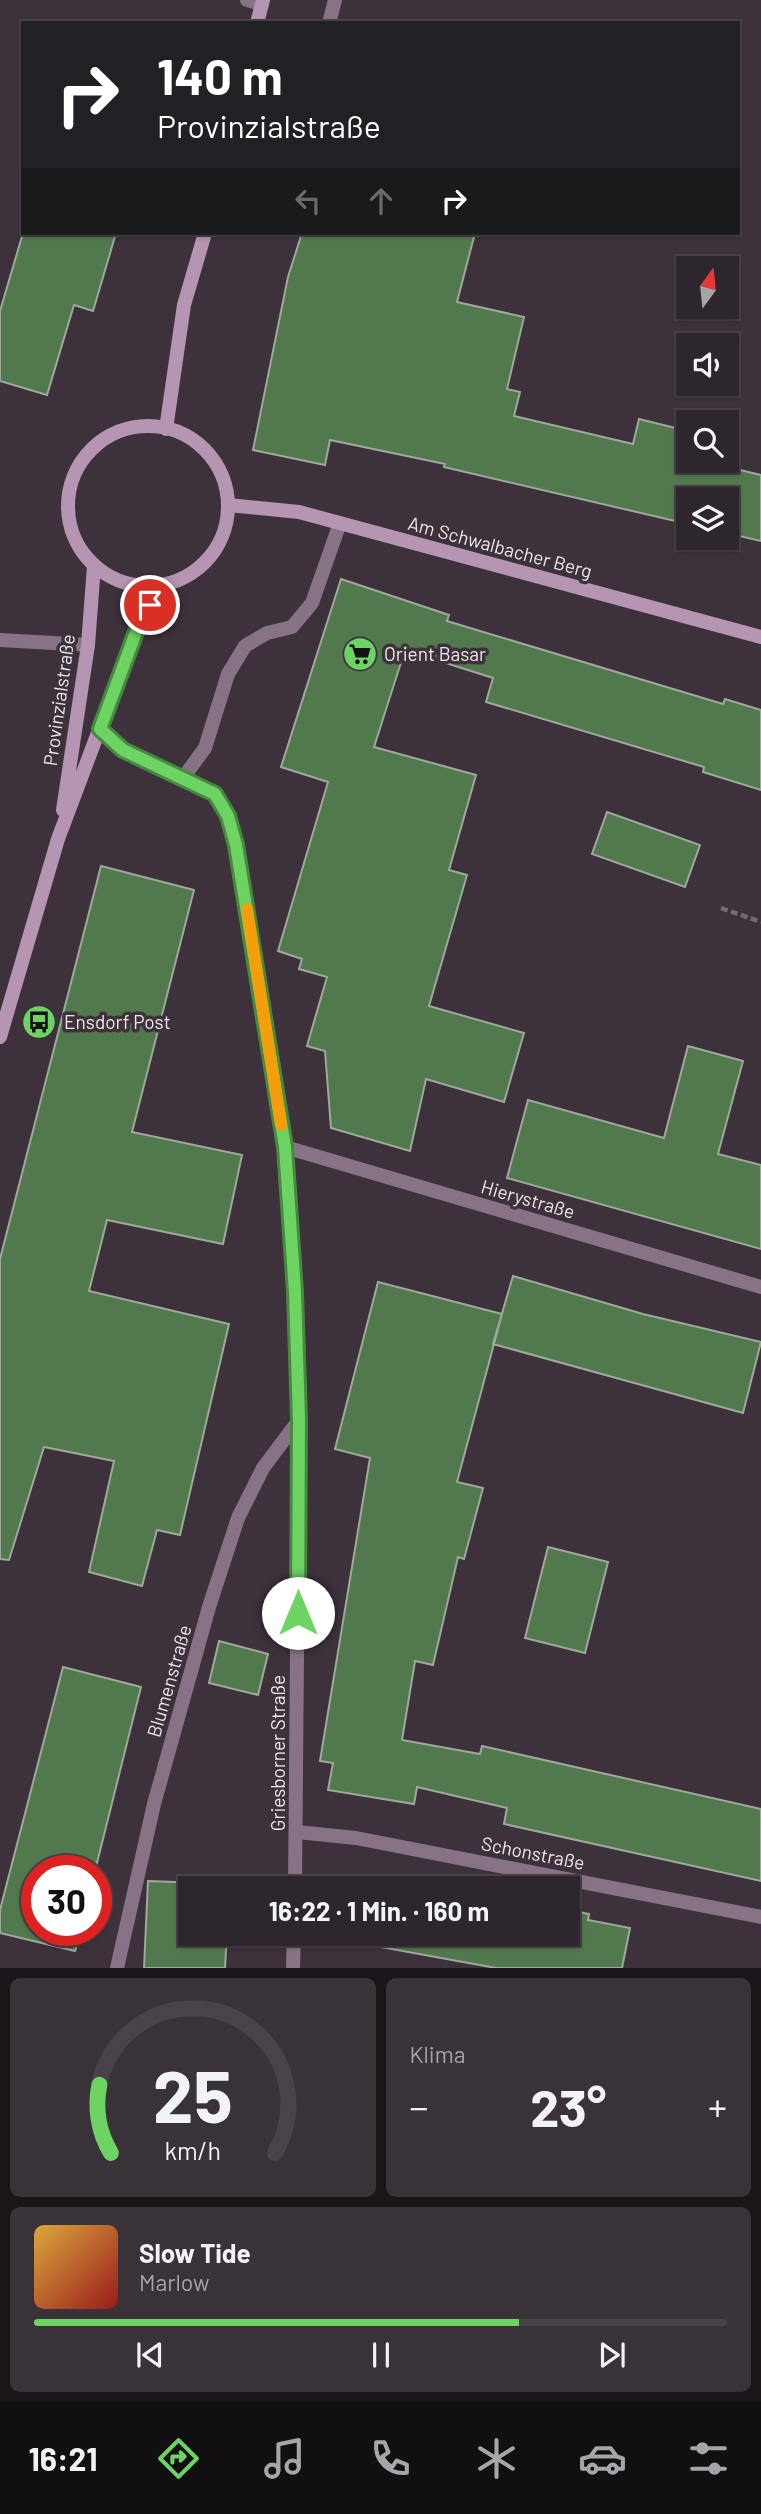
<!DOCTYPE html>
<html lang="de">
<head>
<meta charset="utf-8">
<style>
	:root { --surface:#2e262d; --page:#3a3239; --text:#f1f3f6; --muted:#a7a5aa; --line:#494349; --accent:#6dd362 }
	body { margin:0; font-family:Barlow,sans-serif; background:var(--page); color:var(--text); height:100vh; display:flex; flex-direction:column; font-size:26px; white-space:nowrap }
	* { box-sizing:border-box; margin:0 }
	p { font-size:23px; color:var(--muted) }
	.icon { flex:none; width:38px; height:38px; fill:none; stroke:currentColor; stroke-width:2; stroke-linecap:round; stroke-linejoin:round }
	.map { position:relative; height:1968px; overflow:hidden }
	.side { display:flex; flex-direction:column; gap:10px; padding:10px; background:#191519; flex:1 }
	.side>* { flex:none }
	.guide { position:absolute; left:21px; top:21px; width:719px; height:214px; border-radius:0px; box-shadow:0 2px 5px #0004,0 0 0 2px var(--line); background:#202124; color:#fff; overflow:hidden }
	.needle { width:46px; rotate:15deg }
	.buttons { position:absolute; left:676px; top:256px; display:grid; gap:14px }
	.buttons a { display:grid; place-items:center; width:63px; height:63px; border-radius:0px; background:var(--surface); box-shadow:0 2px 5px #0004,0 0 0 2px var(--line); font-size:35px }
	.speed { position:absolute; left:21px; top:1855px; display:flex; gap:14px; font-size:35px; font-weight:700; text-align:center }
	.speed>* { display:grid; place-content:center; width:91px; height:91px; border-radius:50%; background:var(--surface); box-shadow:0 2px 5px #0004,0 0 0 2px var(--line); line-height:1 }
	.speed .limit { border:10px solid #d22; background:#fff; color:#111 }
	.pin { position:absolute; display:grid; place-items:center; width:60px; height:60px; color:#fff; margin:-30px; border:4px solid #fff; border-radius:50%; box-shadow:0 2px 7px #0007 }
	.me { position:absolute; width:77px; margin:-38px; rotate:0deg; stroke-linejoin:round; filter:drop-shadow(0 0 5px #0008) }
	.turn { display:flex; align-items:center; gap:24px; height:147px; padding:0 21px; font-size:32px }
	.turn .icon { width:91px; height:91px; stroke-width:2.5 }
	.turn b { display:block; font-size:49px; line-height:60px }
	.lanes { display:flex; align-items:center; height:66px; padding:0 21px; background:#0003; justify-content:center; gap:35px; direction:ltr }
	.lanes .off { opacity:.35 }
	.big { font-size:52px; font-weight:700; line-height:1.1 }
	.side .tile { flex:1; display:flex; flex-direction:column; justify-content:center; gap:10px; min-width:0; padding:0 24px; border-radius:10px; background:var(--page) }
	.side .dial { align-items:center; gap:0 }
	.dial svg { height:182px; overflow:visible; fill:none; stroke:var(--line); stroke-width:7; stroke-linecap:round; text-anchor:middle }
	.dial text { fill:var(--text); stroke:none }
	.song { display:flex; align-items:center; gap:21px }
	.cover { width:84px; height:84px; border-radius:10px; background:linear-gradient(135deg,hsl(40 70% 55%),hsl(0 70% 35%)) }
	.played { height:7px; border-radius:4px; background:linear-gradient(90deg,var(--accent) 70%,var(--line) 70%) }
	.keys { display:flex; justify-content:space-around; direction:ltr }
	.heat { display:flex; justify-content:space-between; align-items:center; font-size:38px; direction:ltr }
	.side .tiles { flex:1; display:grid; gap:10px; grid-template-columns:1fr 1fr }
	.tile:last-child { grid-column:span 2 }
	.trip { position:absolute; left:178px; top:1876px; width:402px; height:70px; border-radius:0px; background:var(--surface); box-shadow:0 2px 5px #0004,0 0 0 2px var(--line); font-weight:700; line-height:70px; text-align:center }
	.dock { display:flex; height:112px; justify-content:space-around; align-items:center; background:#120f12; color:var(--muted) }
	.dock .icon { width:49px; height:49px }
	.dock .on { color:var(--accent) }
	.dock b { font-size:32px; color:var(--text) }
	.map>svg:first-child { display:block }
	.building { fill:#52784d; stroke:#9ea99c; stroke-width:2 }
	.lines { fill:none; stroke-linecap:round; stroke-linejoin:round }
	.path { stroke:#746a73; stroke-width:4.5; stroke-dasharray:7 3.5; stroke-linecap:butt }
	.service { stroke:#877385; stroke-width:14 }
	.minor { stroke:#877385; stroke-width:14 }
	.secondary { stroke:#b595b1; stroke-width:14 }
	.route-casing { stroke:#478940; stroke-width:18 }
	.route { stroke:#6dd362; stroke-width:12 }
	.slow { stroke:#f59e0b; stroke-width:12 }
	.labels { text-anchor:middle; stroke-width:7; stroke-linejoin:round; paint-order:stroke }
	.street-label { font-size:19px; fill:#ede6ec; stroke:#3d323c }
	.poi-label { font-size:19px; fill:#ede6ec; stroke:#3d323c; text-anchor:start }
</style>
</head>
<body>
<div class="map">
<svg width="761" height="1968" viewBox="0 0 761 1968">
	<rect width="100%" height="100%" fill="#3d323c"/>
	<!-- building -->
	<path class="building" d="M 23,233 L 116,233 L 93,311 L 74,305 L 47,395 L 0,381 L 0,311 Z
		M 302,233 L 475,233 L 457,302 L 524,317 L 507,389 L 520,392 L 514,416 L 633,444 L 639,419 L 688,431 L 688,460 L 699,460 L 761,475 L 761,541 L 726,533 L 726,499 L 688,499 L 688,524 L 444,467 L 445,464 L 330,440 L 325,465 L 253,450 L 288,277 Z
		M 341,579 L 449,615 L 447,621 L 723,704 L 725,699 L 761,710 L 761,790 L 703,772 L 704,767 L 486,702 L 493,678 L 405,650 L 374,747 L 476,775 L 449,870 L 467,875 L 429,1006 L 524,1033 L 504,1102 L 426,1079 L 410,1151 L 331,1128 L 325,1051 L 307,1046 L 327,977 L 299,969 L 302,959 L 278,951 L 328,782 L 281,767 Z
		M 607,812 L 700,845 L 685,887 L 592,854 Z
		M 101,866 L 194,890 L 132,1132 L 242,1155 L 223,1244 L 107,1220 L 89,1291 L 229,1324 L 180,1535 L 157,1530 L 142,1586 L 89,1572 L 114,1461 L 44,1447 L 9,1560 L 0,1559 L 0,1259 Z
		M 688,1046 L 743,1061 L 718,1154 L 761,1165 L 761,1249 L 507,1178 L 528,1100 L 664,1138 Z
		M 513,1276 L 643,1314 L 761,1342 L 743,1413 L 493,1344 Z
		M 378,1282 L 502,1314 L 457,1482 L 483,1488 L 464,1559 L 458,1557 L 433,1665 L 415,1661 L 402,1740 L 480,1754 L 482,1746 L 761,1809 L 761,1881 L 504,1824 L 507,1808 L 417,1787 L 414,1804 L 328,1790 L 333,1763 L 320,1761 L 370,1458 L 335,1449 Z
		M 548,1547 L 608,1562 L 585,1653 L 525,1638 Z
		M 219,1641 L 268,1654 L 258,1695 L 209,1683 Z
		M 63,1667 L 141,1687 L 95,1871 L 37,1871 L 37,1930 L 81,1930 L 75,1951 L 0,1933 L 0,1910 Z
		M 148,1881 L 229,1884 L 229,1888 L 191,1888 L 191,1934 L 227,1934 L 225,1968 L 144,1968 Z
		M 569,1910 L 589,1914 L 588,1920 L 630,1928 L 622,1968 L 496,1968 L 364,1944 L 366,1934 L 569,1934 Z"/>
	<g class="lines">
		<!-- path -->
		<path class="path" d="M 721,908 L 761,922"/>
		<!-- service -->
		<path class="service" d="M 183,778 L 205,748 L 228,674 L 245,646 L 267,633 L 292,627 L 312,603 L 340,523
			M 117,1968 L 154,1804 L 209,1607 L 238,1518 L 263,1468 L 299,1420"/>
		<!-- minor -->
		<path class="minor" d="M 247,0 L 262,4
			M 329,23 L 335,0
			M 0,640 L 88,645
			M 100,729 L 123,750 L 215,794 L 228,816 L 236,845 L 285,1147 L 295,1292 L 299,1420 L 295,1888
			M 285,1147 L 761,1287
			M 297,1832 L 356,1838 L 761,1917
			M 293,1968 L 294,1934"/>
		<!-- secondary -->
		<path class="secondary" d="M 257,23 L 263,0
			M68 506a80 80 0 1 1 160 0a80 80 0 1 1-160 0Z
			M 166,429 L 184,305 L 205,233
			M 228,505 L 299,512 L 761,637
			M 63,810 L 88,645 L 94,566
			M 0,1037 L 58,839 L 139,624 L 161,585"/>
	</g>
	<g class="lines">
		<!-- route casing -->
		<g class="route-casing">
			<path id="route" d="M 150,605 L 139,624 L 100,729 L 123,750 L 215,794 L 228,816 L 236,845 L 285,1147 L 295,1292 L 299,1420 L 298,1613"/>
		</g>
		<!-- route -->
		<use href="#route" class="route"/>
		<!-- slow -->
		<path class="slow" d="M 247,909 L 281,1125"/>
	</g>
	<!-- icons -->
	<defs>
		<g id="supermarket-disc" transform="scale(1.75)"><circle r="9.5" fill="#6dd362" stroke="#3d323c"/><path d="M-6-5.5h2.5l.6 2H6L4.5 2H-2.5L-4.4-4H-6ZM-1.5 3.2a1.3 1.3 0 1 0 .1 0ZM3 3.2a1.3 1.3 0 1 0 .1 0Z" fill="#111"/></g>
		<g id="bus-disc" transform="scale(1.75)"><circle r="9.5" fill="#6dd362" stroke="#3d323c"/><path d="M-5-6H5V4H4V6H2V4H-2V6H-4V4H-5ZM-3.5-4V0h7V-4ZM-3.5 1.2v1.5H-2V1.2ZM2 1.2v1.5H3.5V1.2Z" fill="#111"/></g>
	</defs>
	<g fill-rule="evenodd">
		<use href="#supermarket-disc" x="360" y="654"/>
		<use href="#bus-disc" x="39" y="1022"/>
	</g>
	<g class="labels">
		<!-- street labels -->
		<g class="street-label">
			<text transform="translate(500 547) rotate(15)" y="7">Am Schwalbacher Berg</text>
			<text transform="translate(59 700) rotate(-82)" y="7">Provinzialstraße</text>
			<text transform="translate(528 1199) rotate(16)" y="7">Hierystraße</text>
			<text transform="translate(169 1681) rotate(-74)" y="7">Blumenstraße</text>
			<text transform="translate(278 1753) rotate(-90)" y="7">Griesborner Straße</text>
			<text transform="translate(533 1853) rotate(11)" y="7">Schonstraße</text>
		</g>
		<!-- poi labels -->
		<g class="poi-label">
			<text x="384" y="661">Orient Basar</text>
			<text x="64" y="1029">Ensdorf Post</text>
		</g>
	</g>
</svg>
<div class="buttons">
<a><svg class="needle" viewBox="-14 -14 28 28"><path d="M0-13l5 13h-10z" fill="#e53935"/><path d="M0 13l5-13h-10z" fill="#a7a5aa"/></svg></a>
<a><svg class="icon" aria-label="sound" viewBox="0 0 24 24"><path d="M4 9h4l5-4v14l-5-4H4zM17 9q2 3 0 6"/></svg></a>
<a><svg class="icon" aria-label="search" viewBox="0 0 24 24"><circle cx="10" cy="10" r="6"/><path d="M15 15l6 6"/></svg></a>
<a><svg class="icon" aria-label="layers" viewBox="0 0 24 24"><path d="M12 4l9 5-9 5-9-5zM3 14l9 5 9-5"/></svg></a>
</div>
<div class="speed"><div class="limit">30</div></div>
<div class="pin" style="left:150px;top:605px;background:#d93025"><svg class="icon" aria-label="arrive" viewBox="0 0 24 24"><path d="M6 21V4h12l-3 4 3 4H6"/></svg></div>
<svg class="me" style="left:298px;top:1613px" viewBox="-20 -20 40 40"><circle r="19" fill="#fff"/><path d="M0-13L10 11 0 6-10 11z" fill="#6dd362"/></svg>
<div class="trip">16:22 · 1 Min. · 160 m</div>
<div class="guide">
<div class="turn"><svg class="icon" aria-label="right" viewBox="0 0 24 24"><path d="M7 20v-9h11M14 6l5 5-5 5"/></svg><div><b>140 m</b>Provinzialstraße</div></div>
<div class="lanes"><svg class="icon off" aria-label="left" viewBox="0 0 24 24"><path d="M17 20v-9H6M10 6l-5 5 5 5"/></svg><svg class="icon off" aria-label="ahead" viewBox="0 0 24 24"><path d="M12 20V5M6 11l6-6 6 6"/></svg><svg class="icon" aria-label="right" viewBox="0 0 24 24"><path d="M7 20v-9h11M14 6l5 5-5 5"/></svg></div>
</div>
</div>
<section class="side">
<div class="tiles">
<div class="tile dial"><svg viewBox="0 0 100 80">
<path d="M14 69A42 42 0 1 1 86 69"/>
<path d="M14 69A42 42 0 0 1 9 39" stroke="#6dd362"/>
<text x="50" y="56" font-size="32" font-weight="700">25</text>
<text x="50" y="72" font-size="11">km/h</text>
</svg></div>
<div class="tile"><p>Klima</p>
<div class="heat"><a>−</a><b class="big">23°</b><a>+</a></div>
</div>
<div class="tile">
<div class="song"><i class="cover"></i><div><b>Slow Tide</b><p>Marlow</p></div></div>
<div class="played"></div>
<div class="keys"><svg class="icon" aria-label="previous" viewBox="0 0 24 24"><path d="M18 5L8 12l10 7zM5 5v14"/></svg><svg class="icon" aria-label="pause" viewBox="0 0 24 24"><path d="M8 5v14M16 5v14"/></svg><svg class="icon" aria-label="next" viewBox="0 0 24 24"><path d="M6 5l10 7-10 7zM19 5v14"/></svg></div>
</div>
</div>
</section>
<nav class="dock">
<b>16:21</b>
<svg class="icon on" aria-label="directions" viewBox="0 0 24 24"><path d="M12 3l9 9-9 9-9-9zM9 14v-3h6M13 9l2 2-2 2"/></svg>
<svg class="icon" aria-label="music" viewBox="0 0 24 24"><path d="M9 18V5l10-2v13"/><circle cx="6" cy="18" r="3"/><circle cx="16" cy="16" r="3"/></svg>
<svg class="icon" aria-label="phone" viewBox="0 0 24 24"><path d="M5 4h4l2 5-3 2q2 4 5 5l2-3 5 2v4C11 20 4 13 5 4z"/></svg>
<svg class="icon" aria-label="climate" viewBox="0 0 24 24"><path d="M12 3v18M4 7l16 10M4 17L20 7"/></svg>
<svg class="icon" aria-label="car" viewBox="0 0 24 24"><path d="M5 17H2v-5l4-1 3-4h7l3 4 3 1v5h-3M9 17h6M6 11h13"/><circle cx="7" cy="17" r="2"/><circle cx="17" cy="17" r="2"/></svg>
<svg class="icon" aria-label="filters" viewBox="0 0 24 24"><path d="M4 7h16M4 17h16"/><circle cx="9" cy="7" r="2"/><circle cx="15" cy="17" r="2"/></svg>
</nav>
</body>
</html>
